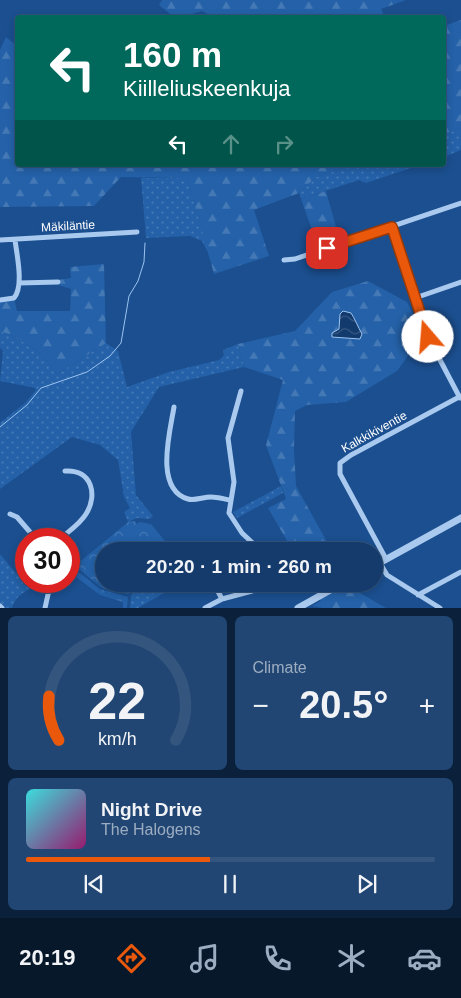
<!DOCTYPE html>
<html lang="en">
<head>
<meta charset="utf-8">
<style>
	:root { --surface:#143b6b; --page:#214673; --text:#f1f3f6; --muted:#9dadc1; --line:#33557e; --accent:#ea580c }
	body { margin:0; font-family:Arial,sans-serif; background:var(--page); color:var(--text); height:100vh; display:flex; flex-direction:column; font-size:19px; white-space:nowrap }
	* { box-sizing:border-box; margin:0 }
	p { font-size:16px; color:var(--muted) }
	.icon { flex:none; width:28px; height:28px; fill:none; stroke:currentColor; stroke-width:2; stroke-linecap:round; stroke-linejoin:round }
	.map { position:relative; height:608px; overflow:hidden }
	.sheet { display:flex; flex-direction:column; gap:8px; padding:8px; background:#0b203b; flex:1 }
	.sheet>* { flex:none }
	.top-card { position:absolute; left:15px; top:15px; width:431px; height:152px; border-radius:5px; box-shadow:0 2px 8px #0003,0 0 0 1px var(--line); background:#00695c; color:#fff; overflow:hidden }
	.speed { position:absolute; left:15px; top:528px; display:flex; gap:10px; font-size:25px; font-weight:700; text-align:center }
	.speed>* { display:grid; place-content:center; width:65px; height:65px; border-radius:50%; background:var(--surface); box-shadow:0 2px 8px #0003,0 0 0 1px var(--line); line-height:1 }
	.speed .limit { border:8px solid #d22; background:#fff; color:#111 }
	.pin { position:absolute; display:grid; place-items:center; width:42px; height:42px; color:#fff; margin:-21px; border-radius:10px; box-shadow:0 2px 8px #0006 }
	.me { position:absolute; width:55px; margin:-28px; rotate:342deg; stroke-linejoin:round; filter:drop-shadow(0 0 4px #0008) }
	.turn { display:flex; align-items:center; gap:18px; height:105px; padding:0 25px; font-size:22px }
	.turn .icon { width:65px; height:65px; stroke-width:2.5 }
	.turn b { display:block; font-size:35px; line-height:42px }
	.lanes { display:flex; align-items:center; height:48px; padding:0 25px; background:#0003; justify-content:center; gap:25px; direction:ltr }
	.lanes .off { opacity:.35 }
	.big { font-size:38px; font-weight:600; line-height:1.1 }
	.sheet .tile { flex:1; display:flex; flex-direction:column; justify-content:center; gap:8px; min-width:0; padding:0 18px; border-radius:8px; background:var(--page) }
	.sheet .dial { align-items:center; gap:0 }
	.dial svg { height:130px; overflow:visible; fill:none; stroke:var(--line); stroke-width:7; stroke-linecap:round; text-anchor:middle }
	.dial text { fill:var(--text); stroke:none }
	.song { display:flex; align-items:center; gap:15px }
	.cover { width:60px; height:60px; border-radius:8px; background:linear-gradient(135deg,hsl(180 70% 55%),hsl(320 70% 35%)) }
	.played { height:5px; border-radius:2px; background:linear-gradient(90deg,var(--accent) 45%,var(--line) 45%) }
	.keys { display:flex; justify-content:space-around; direction:ltr }
	.heat { display:flex; justify-content:space-between; align-items:center; font-size:28px; direction:ltr }
	.sheet .tiles { flex:1; display:grid; gap:8px; grid-template-columns:1fr 1fr }
	.tile:last-child { grid-column:span 2 }
	.trip { position:absolute; left:95px; top:542px; width:288px; height:50px; border-radius:25px; background:var(--surface); box-shadow:0 2px 8px #0003,0 0 0 1px var(--line); font-weight:600; line-height:50px; text-align:center }
	.tab-bar { display:flex; height:80px; justify-content:space-around; align-items:center; background:#08182b; color:var(--muted) }
	.tab-bar .icon { width:35px; height:35px }
	.tab-bar .on { color:var(--accent) }
	.tab-bar b { font-size:22px; color:var(--text) }
	.map>svg:first-child { display:block }
	.grass { fill:url(#grass-dots) }
	.forest { fill:url(#forest-firs) }
	.park { fill:url(#park-crowns) }
	.water { fill:url(#water-waves); stroke:#9cc4f0 }
	.lines { fill:none; stroke-linecap:round; stroke-linejoin:round }
	.stream { stroke:#9cc4f0; stroke-width:1 }
	.minor { stroke:#a9c9ee; stroke-width:5 }
	.tertiary { stroke:#a9c9ee; stroke-width:7 }
	.route-casing { stroke:#983908; stroke-width:12 }
	.route { stroke:#ea580c; stroke-width:9 }
	.labels { text-anchor:middle; stroke-width:5; stroke-linejoin:round; paint-order:stroke }
	.street-label { font-size:12px; fill:#fff; stroke:#1b4f8f }
</style>
</head>
<body>
<div class="map">
<svg width="461" height="608" viewBox="0 0 461 608">
	<defs>
		<pattern id="grass-dots" width="8" height="8" patternUnits="userSpaceOnUse" patternTransform="scale(1.25)"><rect width="8" height="8" fill="#2461a8"/><path d="M2 2h.1M6 6h.1" fill="none" stroke="#4579b5" stroke-width="1.8" stroke-linecap="round"/></pattern>
		<pattern id="forest-firs" width="22" height="20" patternUnits="userSpaceOnUse" patternTransform="scale(1.25)"><rect width="22" height="20" fill="#2461a8"/><path d="M5 1l3.5 6h-7zM16 11l3.5 6h-7z" fill="#4579b5"/></pattern>
		<pattern id="park-crowns" width="20" height="18" patternUnits="userSpaceOnUse" patternTransform="scale(1.25)"><rect width="20" height="18" fill="#2461a8"/><path d="M2 6a3 3 0 1 1 6 0M12 15a3 3 0 1 1 6 0" fill="none" stroke="#4579b5"/></pattern>
		<pattern id="water-waves" width="16" height="10" patternUnits="userSpaceOnUse" patternTransform="scale(1.25)"><rect width="16" height="10" fill="#123a6d"/><path d="M0 5q4-4 8 0t8 0" fill="none" stroke="#365883"/></pattern>
	</defs>
	<rect width="100%" height="100%" fill="#1b4f8f"/>
	<!-- grass -->
	<path class="grass" d="M 461,128 L 461,150 L 444,157 L 444,134 Z
		M 353,165 L 420,165 L 366,183 L 359,180 L 301,199 L 299,193 L 316,177 Z
		M 141,178 L 187,178 L 209,254 L 202,241 L 190,236 L 146,238 Z
		M 0,331 L 16,337 L 42,355 L 57,374 L 106,343 L 118,351 L 127,387 L 169,372 L 219,360 L 224,355 L 223,350 L 238,344 L 244,367 L 159,387 L 131,432 L 136,495 L 153,516 L 150,519 L 137,518 L 128,522 L 124,512 L 130,508 L 124,497 L 118,460 L 100,445 L 72,437 L 0,489 L 0,423 L 25,403 L 36,390 L 35,388 L 0,381 L 3,351 L 0,348 Z
		M 281,486 L 283,493 L 237,518 L 233,512 Z
		M 0,554 L 21,579 L 26,577 L 26,581 L 49,581 L 49,583 C 34,587 17,591 12,608 L 0,608 Z
		M 144,584 L 179,584 L 138,608 L 130,608 L 131,595 Z"/>
	<!-- forest -->
	<path class="forest" d="M 162,0 L 406,0 L 381,9 L 385,17 L 215,18 L 202,11 C 178,18 179,22 159,5 Z
		M 461,20 L 461,128 L 444,134 L 444,26 Z
		M 6,37 L 17,46 L 18,165 L 353,165 L 316,177 L 299,193 L 254,210 L 269,256 L 214,274 L 187,178 L 121,177 L 94,206 L 0,207 L 0,50 Z
		M 326,191 L 338,234 L 316,241 L 301,199 Z
		M 104,264 L 106,343 L 57,374 L 42,355 L 16,337 L 0,331 L 0,300 L 14,298 L 17,311 L 70,311 L 71,289 L 58,285 L 58,280 L 71,278 L 70,267 Z
		M 368,281 L 407,302 L 423,335 L 397,371 L 346,402 L 307,405 L 295,411 L 294,449 L 296,486 L 332,551 L 293,551 L 268,508 L 286,499 L 266,445 L 283,380 L 244,367 L 238,344 L 295,331 L 332,292 Z
		M 311,584 L 348,584 L 348,586 L 386,608 L 323,608 L 312,606 L 321,601 Z"/>
	<!-- park -->
	<path class="park" d="M 135,521 L 137,524 L 140,522 L 151,524 L 173,551 L 104,551 L 104,584 L 141,584 L 128,594 L 102,588 L 80,570 L 69,572 L 69,566 L 77,564 L 128,522 Z
		M 80,573 L 100,589 L 128,597 L 127,608 L 123,608 L 123,602 L 100,595 L 76,577 L 69,578 L 69,574 Z"/>
	<!-- water -->
	<path class="water" d="M 343,311 L 351,313 C 355,319 358,327 362,334 L 360,339 L 332,337 L 332,333 L 339,329 L 340,314 Z"/>
	<g class="lines">
		<!-- stream -->
		<path class="stream" d="M 0,427 L 27,405 L 41,388 L 87,372 L 110,356 L 121,343 L 129,296 L 138,281 L 144,262 L 145,243"/>
		<!-- minor -->
		<path class="minor" d="M 393,227 L 428,337 L 460,398
			M 0,240 L 137,232
			M 284,260 L 295,259 L 461,203
			M 19,283 L 58,282
			M 415,298 L 461,282
			M 0,300 L 14,298 C 24,286 17,256 15,240
			M 241,391 L 228,438 L 234,482 L 229,513 L 242,533 L 261,551
			M 174,407 C 170,432 154,489 188,499 C 195,501 203,497 211,497 C 217,497 224,499 230,500
			M 10,514 L 17,517 L 36,539
			M 60,539 C 69,531 80,524 86,514 C 98,495 92,469 65,471
			M 386,559 L 340,474 L 340,463 L 351,455 L 461,396
			M 380,563 L 387,575 L 440,608
			M 214,584 L 222,599
			M 418,595 L 461,572
			M 0,606 L 2,608
			M 45,608 L 51,581
			M 205,608 L 222,599 L 252,591 L 259,584"/>
		<!-- tertiary -->
		<path class="tertiary" d="M 374,566 L 461,518
			M 298,608 L 341,584"/>
	</g>
	<g class="lines">
		<!-- route casing -->
		<g class="route-casing">
			<path id="route" d="M 327,248 L 392,227 L 428,337"/>
		</g>
		<!-- route -->
		<use href="#route" class="route"/>
	</g>
	<g class="labels">
		<!-- street labels -->
		<g class="street-label">
			<text transform="translate(68 226) rotate(-3)" y="4">Mäkiläntie</text>
			<text transform="translate(374 432) rotate(-29)" y="4">Kalkkikiventie</text>
		</g>
	</g>
</svg>
<div class="speed"><div class="limit">30</div></div>
<div class="pin" style="left:327px;top:248px;background:#d93025"><svg class="icon" aria-label="arrive" viewBox="0 0 24 24"><path d="M6 21V4h12l-3 4 3 4H6"/></svg></div>
<svg class="me" style="left:428px;top:337px" viewBox="-20 -20 40 40"><circle r="19" fill="#fff"/><path d="M0-13L10 11 0 6-10 11z" fill="#ea580c"/></svg>
<div class="trip">20:20 · 1 min · 260 m</div>
<div class="top-card">
<div class="turn"><svg class="icon" aria-label="left" viewBox="0 0 24 24"><path d="M17 20v-9H6M10 6l-5 5 5 5"/></svg><div><b>160 m</b>Kiilleliuskeenkuja</div></div>
<div class="lanes"><svg class="icon" aria-label="left" viewBox="0 0 24 24"><path d="M17 20v-9H6M10 6l-5 5 5 5"/></svg><svg class="icon off" aria-label="ahead" viewBox="0 0 24 24"><path d="M12 20V5M6 11l6-6 6 6"/></svg><svg class="icon off" aria-label="right" viewBox="0 0 24 24"><path d="M7 20v-9h11M14 6l5 5-5 5"/></svg></div>
</div>
</div>
<section class="sheet">
<div class="tiles">
<div class="tile dial"><svg viewBox="0 0 100 80">
<path d="M14 69A42 42 0 1 1 86 69"/>
<path d="M14 69A42 42 0 0 1 8 42" stroke="#ea580c"/>
<text x="50" y="56" font-size="32" font-weight="700">22</text>
<text x="50" y="72" font-size="11">km/h</text>
</svg></div>
<div class="tile"><p>Climate</p>
<div class="heat"><a>−</a><b class="big">20.5°</b><a>+</a></div>
</div>
<div class="tile">
<div class="song"><i class="cover"></i><div><b>Night Drive</b><p>The Halogens</p></div></div>
<div class="played"></div>
<div class="keys"><svg class="icon" aria-label="previous" viewBox="0 0 24 24"><path d="M18 5L8 12l10 7zM5 5v14"/></svg><svg class="icon" aria-label="pause" viewBox="0 0 24 24"><path d="M8 5v14M16 5v14"/></svg><svg class="icon" aria-label="next" viewBox="0 0 24 24"><path d="M6 5l10 7-10 7zM19 5v14"/></svg></div>
</div>
</div>
</section>
<nav class="tab-bar">
<b>20:19</b>
<svg class="icon on" aria-label="directions" viewBox="0 0 24 24"><path d="M12 3l9 9-9 9-9-9zM9 14v-3h6M13 9l2 2-2 2"/></svg>
<svg class="icon" aria-label="music" viewBox="0 0 24 24"><path d="M9 18V5l10-2v13"/><circle cx="6" cy="18" r="3"/><circle cx="16" cy="16" r="3"/></svg>
<svg class="icon" aria-label="phone" viewBox="0 0 24 24"><path d="M5 4h4l2 5-3 2q2 4 5 5l2-3 5 2v4C11 20 4 13 5 4z"/></svg>
<svg class="icon" aria-label="climate" viewBox="0 0 24 24"><path d="M12 3v18M4 7l16 10M4 17L20 7"/></svg>
<svg class="icon" aria-label="car" viewBox="0 0 24 24"><path d="M5 17H2v-5l4-1 3-4h7l3 4 3 1v5h-3M9 17h6M6 11h13"/><circle cx="7" cy="17" r="2"/><circle cx="17" cy="17" r="2"/></svg>
</nav>
</body>
</html>
